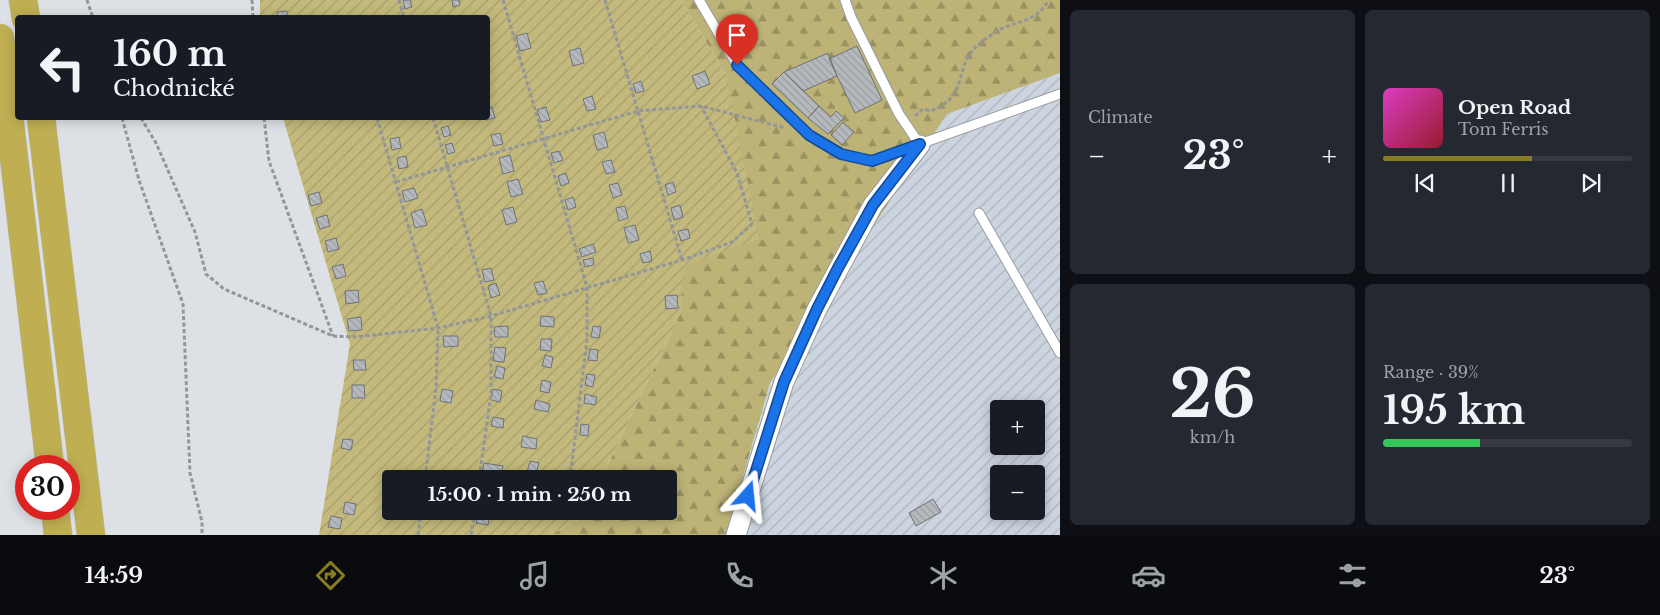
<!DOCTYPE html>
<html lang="en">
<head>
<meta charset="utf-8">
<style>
	:root { --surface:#171b24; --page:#242831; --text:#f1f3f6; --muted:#9ea1a6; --line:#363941; --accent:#897b21 }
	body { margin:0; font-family:"Libre Baskerville",serif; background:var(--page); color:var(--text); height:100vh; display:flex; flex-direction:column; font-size:19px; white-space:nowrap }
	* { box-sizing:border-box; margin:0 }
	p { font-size:16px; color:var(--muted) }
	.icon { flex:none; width:28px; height:28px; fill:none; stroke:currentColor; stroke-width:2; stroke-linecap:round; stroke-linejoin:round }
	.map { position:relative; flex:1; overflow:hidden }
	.drawer { display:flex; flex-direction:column; gap:10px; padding:10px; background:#0d0f14; width:600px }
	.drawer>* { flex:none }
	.banner { position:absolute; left:15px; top:15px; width:475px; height:105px; border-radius:5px; box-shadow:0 2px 12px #0003; background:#171b24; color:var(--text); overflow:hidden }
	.controls { position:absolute; left:990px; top:400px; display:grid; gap:10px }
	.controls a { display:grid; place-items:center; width:55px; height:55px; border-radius:5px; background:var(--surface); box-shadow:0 2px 12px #0003; font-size:25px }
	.speed { position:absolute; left:15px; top:455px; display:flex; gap:10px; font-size:25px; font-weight:700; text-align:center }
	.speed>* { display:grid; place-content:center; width:65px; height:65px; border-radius:50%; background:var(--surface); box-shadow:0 2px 12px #0003; line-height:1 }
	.speed .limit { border:8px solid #d22; background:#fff; color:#111 }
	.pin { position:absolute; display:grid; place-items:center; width:42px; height:42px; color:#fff; margin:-51px -21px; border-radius:50% 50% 50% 0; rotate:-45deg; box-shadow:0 0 5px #0007 }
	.pin .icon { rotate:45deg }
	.me { position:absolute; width:55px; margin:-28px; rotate:18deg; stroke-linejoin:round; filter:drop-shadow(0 0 4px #0008) }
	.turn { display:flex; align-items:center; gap:18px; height:105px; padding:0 15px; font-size:22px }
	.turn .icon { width:65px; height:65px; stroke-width:2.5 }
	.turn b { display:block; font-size:35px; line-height:42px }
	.big { font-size:38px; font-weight:800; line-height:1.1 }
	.drawer .widget { flex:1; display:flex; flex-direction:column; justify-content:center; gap:8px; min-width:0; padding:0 18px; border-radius:8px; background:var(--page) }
	.drawer .dial { align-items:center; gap:0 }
	.dial b { font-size:65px; line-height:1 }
	.song { display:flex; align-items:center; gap:15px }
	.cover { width:60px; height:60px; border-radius:8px; background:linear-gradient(135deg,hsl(310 70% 55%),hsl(350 70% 35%)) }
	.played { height:5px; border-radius:2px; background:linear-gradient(90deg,var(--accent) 60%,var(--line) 60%) }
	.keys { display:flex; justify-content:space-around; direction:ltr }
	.heat { display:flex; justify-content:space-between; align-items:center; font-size:28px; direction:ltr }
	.charge { height:8px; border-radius:4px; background:linear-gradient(90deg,#34c759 39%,var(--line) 0) }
	.drawer .tiles { flex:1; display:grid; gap:10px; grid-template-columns:repeat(2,1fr) }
	.trip { position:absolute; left:382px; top:470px; width:295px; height:50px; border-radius:5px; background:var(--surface); box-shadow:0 2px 12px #0003; font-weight:800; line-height:50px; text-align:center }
	.menu { display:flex; height:80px; justify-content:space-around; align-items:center; background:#090b0e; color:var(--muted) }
	.menu .icon { width:35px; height:35px }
	.menu .active { color:var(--accent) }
	.menu b { font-size:22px; color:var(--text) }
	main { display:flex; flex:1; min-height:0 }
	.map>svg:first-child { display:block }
	.industrial { fill:url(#industrial-furrows); fill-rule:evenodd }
	.forest { fill:url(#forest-firs) }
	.garden { fill:url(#garden-furrows) }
	.building { fill:url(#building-back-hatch); stroke:#6e7276 }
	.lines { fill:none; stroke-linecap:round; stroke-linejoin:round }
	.lane-casing { stroke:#989ca1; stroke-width:11 }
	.street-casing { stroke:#989ca1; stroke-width:21 }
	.highway-casing { stroke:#bcbcbc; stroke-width:29 }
	.path { stroke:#929599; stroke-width:3; stroke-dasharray:4 2.5; stroke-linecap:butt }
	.lane { stroke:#fff; stroke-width:9 }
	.street { stroke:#fff; stroke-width:19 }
	.highway { stroke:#bfaf52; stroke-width:28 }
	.route-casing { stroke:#114b97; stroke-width:12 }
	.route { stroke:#1a73e8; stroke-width:9 }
</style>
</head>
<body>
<main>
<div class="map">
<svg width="1060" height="535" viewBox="0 0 1060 535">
	<defs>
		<pattern id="industrial-furrows" width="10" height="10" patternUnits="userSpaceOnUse" patternTransform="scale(1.25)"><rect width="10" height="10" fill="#cbd4df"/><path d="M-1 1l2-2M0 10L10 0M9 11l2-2" fill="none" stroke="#aeb6bf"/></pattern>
		<pattern id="forest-firs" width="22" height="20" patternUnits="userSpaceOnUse" patternTransform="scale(1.25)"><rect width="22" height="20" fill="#bdb376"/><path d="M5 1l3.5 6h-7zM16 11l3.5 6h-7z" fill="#999160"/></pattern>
		<pattern id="garden-furrows" width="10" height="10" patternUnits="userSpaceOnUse" patternTransform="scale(1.25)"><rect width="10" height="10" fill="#c3b97c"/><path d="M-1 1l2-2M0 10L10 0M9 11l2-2" fill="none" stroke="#a79f6b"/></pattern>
		<pattern id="building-back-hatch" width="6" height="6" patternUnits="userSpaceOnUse" patternTransform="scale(1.25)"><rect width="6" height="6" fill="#b5b9bd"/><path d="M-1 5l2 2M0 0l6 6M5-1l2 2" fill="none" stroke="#9b9fa2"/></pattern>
	</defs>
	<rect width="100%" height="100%" fill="#dde1e6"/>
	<!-- industrial -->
	<path class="industrial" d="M 1060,73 L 1060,535 L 726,535 L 770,383 L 947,114 ZM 999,409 L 1036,409 L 1036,446 L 999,446 ZM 999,474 L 1036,474 L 1036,511 L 999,511 Z"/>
	<!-- forest -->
	<path class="forest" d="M 681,0 L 1060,0 L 1060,73 L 947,114 L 770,383 L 726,535 L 551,535 L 583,517 L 585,511 L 669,511 L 669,479 L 601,479 L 680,314 L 684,265 L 726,75 Z"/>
	<!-- garden -->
	<path class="garden" d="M 260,0 L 681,0 L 726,75 L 759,239 L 685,265 L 680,314 L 601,479 L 391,479 L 391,511 L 585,511 L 583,517 L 551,535 L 319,535 L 350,344 L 283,118 L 488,118 L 488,18 L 260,17 Z"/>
	<!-- building -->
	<path class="building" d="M 403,0 L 410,0 L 412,7 L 405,9 Z
		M 452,0 L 459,0 L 460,5 L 453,7 Z
		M 287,11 L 287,18 L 278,18 L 277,12 Z
		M 527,33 L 531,48 L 520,51 L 516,36 Z
		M 857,46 L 882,100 L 855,113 L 829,59 Z
		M 580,48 L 584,63 L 573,66 L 569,51 Z
		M 828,53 L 837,76 L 803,91 L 784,72 Z
		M 705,71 L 710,84 L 697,89 L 692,76 Z
		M 784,72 L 819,106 L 808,118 L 772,84 Z
		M 641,81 L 644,91 L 636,93 L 633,84 Z
		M 592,96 L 596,109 L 587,111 L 583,99 Z
		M 819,106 L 831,117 L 836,111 L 844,118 L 828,134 L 808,118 Z
		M 492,107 L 495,118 L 486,120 L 485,118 L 488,118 L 488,108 Z
		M 546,107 L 550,120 L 541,122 L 537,110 Z
		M 843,122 L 854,132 L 842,145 L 831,135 Z
		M 448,126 L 451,135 L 444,137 L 441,128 Z
		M 604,132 L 608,147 L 597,150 L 593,135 Z
		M 500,133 L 503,144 L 494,146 L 491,135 Z
		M 399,137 L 401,148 L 392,150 L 390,139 Z
		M 452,143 L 455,152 L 448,154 L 445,145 Z
		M 559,151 L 563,160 L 554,163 L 551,153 Z
		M 510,155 L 514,171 L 503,174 L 499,158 Z
		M 406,156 L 408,167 L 399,169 L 397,158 Z
		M 611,160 L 615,172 L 606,174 L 602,162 Z
		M 566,173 L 569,183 L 561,186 L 558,176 Z
		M 518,179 L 523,194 L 511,197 L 507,182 Z
		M 673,182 L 676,192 L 668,195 L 665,185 Z
		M 618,183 L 622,195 L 613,198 L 609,185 Z
		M 414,188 L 418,198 L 405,202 L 402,191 Z
		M 319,192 L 322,203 L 311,206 L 308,195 Z
		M 573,197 L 576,207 L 568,210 L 565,200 Z
		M 680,205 L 683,217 L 674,220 L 671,208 Z
		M 625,206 L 628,218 L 619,221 L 616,208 Z
		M 513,207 L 517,222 L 506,225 L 502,210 Z
		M 422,209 L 427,225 L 415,228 L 411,213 Z
		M 327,215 L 330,226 L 320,229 L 316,218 Z
		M 635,225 L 639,240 L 628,243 L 624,228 Z
		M 688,229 L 690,238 L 681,241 L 678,231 Z
		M 336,238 L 339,249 L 328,252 L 325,241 Z
		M 593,244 L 596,252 L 582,257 L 579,249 Z
		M 650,251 L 652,261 L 643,263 L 640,254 Z
		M 593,258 L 594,265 L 585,267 L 583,260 Z
		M 343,264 L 346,276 L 336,279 L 332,267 Z
		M 491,268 L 494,280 L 485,282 L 482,270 Z
		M 543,281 L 547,293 L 538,295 L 534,283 Z
		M 496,283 L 500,295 L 491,298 L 488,286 Z
		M 358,290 L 359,302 L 346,304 L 345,291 Z
		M 677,295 L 678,308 L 666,309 L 665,296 Z
		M 541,316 L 554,317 L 554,327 L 540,326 Z
		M 361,317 L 362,330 L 349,331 L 347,319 Z
		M 508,326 L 508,337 L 495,337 L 494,327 Z
		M 593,326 L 601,327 L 599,338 L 591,337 Z
		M 443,336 L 458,336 L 458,346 L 444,347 Z
		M 541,339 L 552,339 L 551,351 L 540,350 Z
		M 495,347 L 506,348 L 504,362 L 493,361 Z
		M 590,349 L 598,350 L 597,361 L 588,360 Z
		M 545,355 L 553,357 L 551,368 L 542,366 Z
		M 353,360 L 365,360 L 366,370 L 354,370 Z
		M 497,366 L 505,368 L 503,379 L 494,377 Z
		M 587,374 L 595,375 L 593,387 L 585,385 Z
		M 542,380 L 551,382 L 549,393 L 540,391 Z
		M 352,385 L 364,385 L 365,398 L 352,398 Z
		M 442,389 L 453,391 L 451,403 L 440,401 Z
		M 493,389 L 502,391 L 500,402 L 491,400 Z
		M 585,394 L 597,397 L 595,405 L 584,403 Z
		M 536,400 L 550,404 L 548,412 L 534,409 Z
		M 493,417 L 504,419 L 503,428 L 491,426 Z
		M 581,424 L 589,425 L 588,436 L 580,435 Z
		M 523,436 L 537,439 L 536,449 L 521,447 Z
		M 343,439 L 353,440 L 351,450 L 341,448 Z
		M 530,461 L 539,463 L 536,474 L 527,472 Z
		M 484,463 L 503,466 L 501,476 L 482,472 Z
		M 933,499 L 941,512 L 916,526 L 909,513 Z
		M 345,502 L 356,504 L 354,515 L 343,513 Z
		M 478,514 L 489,517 L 488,525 L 476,523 Z
		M 331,516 L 342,518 L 340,529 L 328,527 Z"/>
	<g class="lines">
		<!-- lane casing -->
		<g class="lane-casing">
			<path id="lane" d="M 699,0 L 737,65 L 809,135 L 841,155 L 872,161 L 1060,94
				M 845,0 L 851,17 L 899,114 L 920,145
				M 979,213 L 1060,353"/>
		</g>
		<!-- street casing -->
		<g class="street-casing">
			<path id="street" d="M 736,535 L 784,382 L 817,309 L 873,205 L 920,145"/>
		</g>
		<!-- highway casing -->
		<g class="highway-casing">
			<path id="highway" d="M 23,0 L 26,18
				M 0,38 L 50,466
				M 41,118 L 91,535
				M 55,509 L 58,535"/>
		</g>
		<!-- path -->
		<path class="path" d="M 87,0 L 93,18
			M 252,0 L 253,18
			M 399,0 L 404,18
			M 503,0 L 587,287 L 587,340 L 570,479
			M 605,0 L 682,260
			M 348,16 L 348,18
			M 915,116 L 923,109 L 931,111 C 937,108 943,105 948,101 C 964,87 959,61 976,47 C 982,41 997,30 1005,27 C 1024,20 1037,20 1049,0
			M 122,118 L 139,180 L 183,304 L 190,473 L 202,522 L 202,535
			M 141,118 L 156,143 L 195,232 L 206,274 L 224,289 L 333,336 L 355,337 L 438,328 L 491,316 L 682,260 L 732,242 L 752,224 L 737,173 L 701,106
			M 264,118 L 269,161 L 333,336
			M 377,118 L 438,328 L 436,388 L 425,479
			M 433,118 L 491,316 L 491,395 L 479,479
			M 396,182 L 638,111 L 701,106 L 785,128
			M 566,514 L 566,511
			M 418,535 L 421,511
			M 471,535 L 475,511"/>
		<!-- lane -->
		<use href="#lane" class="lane"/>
		<!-- street -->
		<use href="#street" class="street"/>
		<!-- highway -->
		<use href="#highway" class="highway"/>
	</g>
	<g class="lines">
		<!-- route casing -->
		<g class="route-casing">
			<path id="route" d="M 737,65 L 809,135 L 841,154 L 872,161 L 920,144 L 873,205 L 838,268 L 817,309 L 784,382 L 748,496"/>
		</g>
		<!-- route -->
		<use href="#route" class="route"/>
	</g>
</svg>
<div class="controls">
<a>+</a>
<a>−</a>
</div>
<div class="speed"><div class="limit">30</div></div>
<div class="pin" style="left:737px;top:65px;background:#d93025"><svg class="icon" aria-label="arrive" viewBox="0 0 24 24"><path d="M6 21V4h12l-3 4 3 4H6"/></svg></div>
<svg class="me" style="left:748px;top:496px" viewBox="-20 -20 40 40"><path d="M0-17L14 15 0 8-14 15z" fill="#1a73e8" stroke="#fff" stroke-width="4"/></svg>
<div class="trip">15:00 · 1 min · 250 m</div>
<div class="banner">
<div class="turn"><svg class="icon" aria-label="left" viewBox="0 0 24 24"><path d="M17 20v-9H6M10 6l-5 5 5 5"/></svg><div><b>160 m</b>Chodnické</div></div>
</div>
</div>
<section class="drawer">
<div class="tiles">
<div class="widget"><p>Climate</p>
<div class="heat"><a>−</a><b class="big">23°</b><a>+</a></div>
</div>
<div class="widget">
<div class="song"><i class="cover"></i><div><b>Open Road</b><p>Tom Ferris</p></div></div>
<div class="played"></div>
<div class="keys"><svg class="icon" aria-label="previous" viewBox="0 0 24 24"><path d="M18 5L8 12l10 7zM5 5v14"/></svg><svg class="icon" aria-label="pause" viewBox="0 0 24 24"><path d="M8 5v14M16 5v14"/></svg><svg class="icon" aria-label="next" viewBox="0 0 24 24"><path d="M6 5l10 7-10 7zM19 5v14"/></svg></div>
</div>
<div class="widget dial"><b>26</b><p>km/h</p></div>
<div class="widget"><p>Range · 39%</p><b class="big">195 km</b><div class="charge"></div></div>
</div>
</section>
</main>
<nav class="menu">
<b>14:59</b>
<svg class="icon active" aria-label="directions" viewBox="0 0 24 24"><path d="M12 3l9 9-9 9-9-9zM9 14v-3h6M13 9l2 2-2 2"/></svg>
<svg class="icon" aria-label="music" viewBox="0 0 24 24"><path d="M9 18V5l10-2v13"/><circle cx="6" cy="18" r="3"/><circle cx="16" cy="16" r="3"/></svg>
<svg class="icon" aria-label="phone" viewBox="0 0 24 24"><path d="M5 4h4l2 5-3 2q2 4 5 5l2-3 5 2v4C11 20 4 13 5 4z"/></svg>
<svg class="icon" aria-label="climate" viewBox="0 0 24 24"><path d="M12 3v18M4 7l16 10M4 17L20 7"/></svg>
<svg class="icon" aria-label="car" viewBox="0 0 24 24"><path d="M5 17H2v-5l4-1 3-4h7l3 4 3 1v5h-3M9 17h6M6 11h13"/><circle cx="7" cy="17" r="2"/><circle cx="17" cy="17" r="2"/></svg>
<svg class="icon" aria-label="filters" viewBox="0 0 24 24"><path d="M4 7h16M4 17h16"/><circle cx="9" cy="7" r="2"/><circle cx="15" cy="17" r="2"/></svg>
<b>23°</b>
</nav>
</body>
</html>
